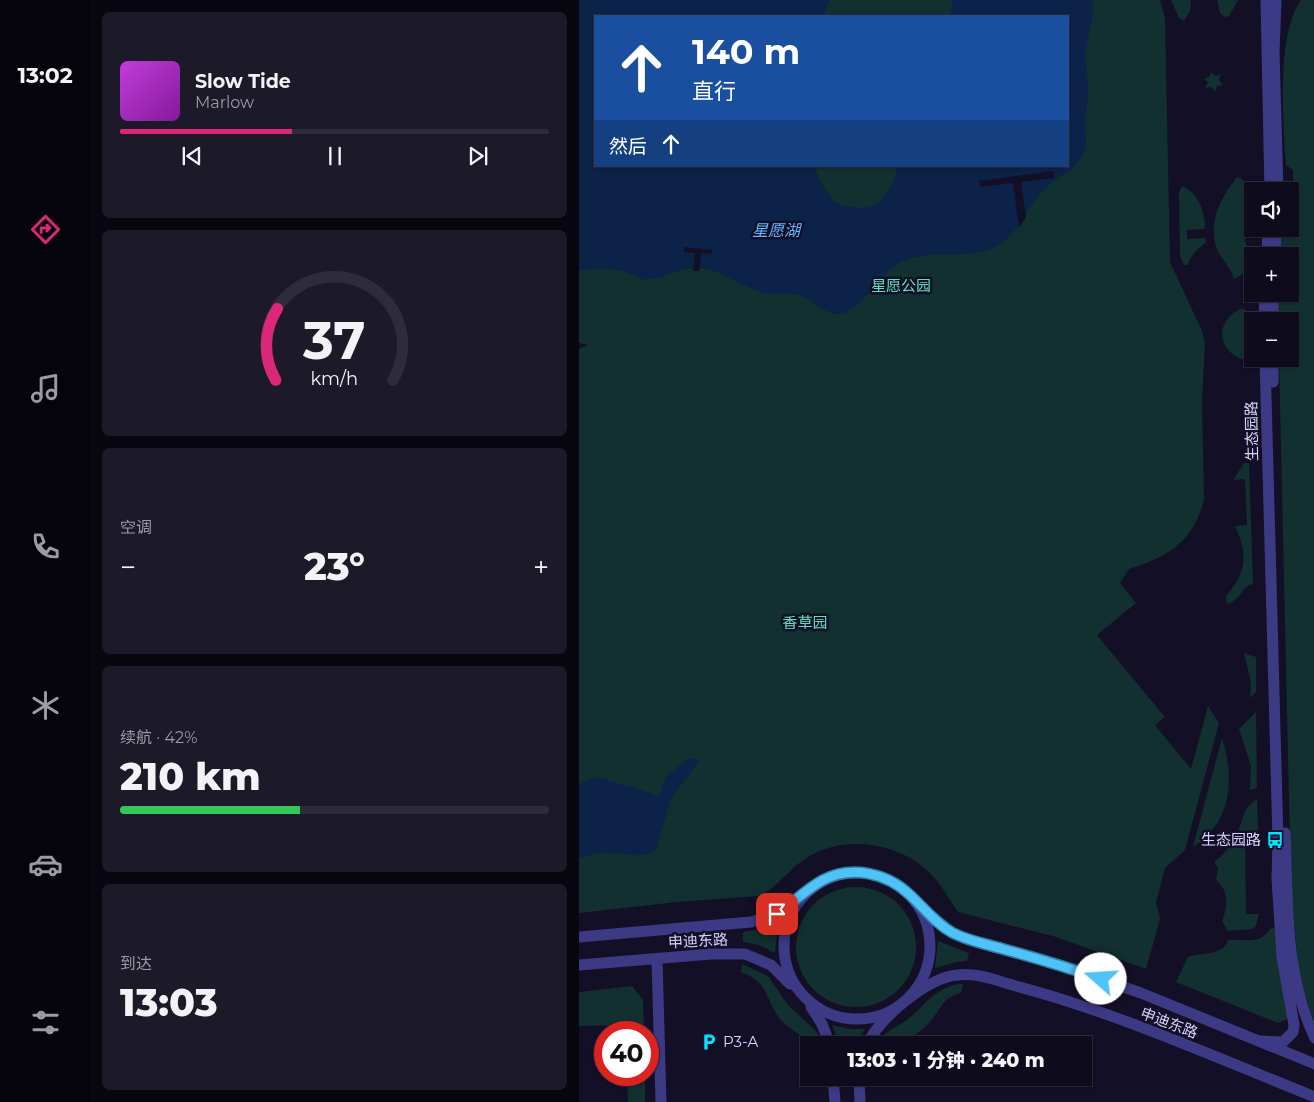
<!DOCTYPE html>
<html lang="zh">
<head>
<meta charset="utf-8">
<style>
	:root { --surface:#0e0b1c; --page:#1c1929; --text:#f1f3f6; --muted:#9b9ba3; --line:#2e2b3b; --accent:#db2777 }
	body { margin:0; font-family:Montserrat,"Noto Sans SC",sans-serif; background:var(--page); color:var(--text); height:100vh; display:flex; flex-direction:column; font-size:19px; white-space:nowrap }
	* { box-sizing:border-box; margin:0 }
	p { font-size:16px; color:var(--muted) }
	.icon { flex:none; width:28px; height:28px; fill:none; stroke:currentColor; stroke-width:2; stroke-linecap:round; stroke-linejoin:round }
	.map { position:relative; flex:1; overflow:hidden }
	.sheet { display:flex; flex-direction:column; gap:12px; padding:12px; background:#08060f; width:489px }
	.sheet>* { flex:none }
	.banner { position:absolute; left:15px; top:15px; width:475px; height:152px; border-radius:0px; box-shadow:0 1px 4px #0004,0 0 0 1px var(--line); background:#1a4fa0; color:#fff; overflow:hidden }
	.tools { position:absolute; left:665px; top:182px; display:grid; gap:10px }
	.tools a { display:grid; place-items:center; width:55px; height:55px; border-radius:0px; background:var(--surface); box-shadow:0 1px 4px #0004,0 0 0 1px var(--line); font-size:25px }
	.speed { position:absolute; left:15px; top:1021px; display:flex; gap:10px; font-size:25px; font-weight:700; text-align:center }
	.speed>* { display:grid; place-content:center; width:65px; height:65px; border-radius:50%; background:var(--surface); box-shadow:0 1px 4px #0004,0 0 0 1px var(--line); line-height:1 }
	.speed .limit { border:8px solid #d22; background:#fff; color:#111 }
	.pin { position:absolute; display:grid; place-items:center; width:42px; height:42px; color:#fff; margin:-21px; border-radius:10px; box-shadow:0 2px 8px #0006 }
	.me { position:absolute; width:55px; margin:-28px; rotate:289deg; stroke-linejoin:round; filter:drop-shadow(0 0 4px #0008) }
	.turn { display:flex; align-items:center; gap:18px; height:105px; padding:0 15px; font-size:22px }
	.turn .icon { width:65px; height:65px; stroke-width:2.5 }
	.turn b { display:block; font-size:35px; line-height:42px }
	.then { display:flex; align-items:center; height:48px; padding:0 15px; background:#0003; gap:10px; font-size:19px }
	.big { font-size:38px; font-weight:800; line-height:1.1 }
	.sheet .tile { flex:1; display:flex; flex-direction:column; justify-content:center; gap:8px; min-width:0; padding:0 18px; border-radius:8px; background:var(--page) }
	.sheet .dial { align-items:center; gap:0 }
	.dial svg { height:130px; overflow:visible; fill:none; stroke:var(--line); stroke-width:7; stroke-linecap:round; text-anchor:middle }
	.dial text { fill:var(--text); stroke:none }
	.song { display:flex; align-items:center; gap:15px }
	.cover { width:60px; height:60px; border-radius:8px; background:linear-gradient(135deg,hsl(290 70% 55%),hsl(290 70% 35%)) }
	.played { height:5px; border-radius:2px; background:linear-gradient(90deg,var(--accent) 40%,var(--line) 40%) }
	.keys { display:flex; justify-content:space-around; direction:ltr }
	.heat { display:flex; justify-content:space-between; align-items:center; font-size:28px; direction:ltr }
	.charge { height:8px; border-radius:4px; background:linear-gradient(90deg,#34c759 42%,var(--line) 0) }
	.trip { position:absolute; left:221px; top:1036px; width:292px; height:50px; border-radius:0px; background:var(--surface); box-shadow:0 1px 4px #0004,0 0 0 1px var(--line); font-weight:800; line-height:50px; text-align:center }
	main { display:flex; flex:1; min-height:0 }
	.tab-bar { display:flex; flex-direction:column; width:90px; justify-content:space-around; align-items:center; background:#06040b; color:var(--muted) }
	.tab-bar .icon { width:35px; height:35px }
	.tab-bar .current { color:var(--accent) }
	.tab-bar b { font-size:22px; color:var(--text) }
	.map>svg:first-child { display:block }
	.green { fill:#12302f; fill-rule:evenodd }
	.water { fill:#0c2248 }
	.pier { fill:#130f26 }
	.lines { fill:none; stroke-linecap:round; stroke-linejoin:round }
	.minor { stroke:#3d3a85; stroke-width:11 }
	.route-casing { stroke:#337fa1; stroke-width:12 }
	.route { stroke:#4fc3f7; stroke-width:9 }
	.labels { text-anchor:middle; stroke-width:5; stroke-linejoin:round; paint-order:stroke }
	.park-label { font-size:15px; fill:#5fe0c0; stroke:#130f26 }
	.street-label { font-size:15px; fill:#d9d4ff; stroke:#130f26 }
	.poi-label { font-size:15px; fill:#d9d4ff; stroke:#130f26; text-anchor:end }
	.water-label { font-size:16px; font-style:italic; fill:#62b6ff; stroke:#130f26 }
</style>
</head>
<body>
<main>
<nav class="tab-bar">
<b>13:02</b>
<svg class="icon current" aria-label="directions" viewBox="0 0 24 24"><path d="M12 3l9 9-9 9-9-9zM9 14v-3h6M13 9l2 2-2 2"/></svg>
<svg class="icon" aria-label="music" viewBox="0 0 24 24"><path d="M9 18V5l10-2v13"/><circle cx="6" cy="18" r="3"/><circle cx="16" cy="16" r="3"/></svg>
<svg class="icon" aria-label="phone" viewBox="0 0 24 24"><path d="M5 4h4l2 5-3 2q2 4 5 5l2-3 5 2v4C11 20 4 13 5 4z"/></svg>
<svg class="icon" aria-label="climate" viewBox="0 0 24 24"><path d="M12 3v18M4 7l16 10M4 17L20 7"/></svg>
<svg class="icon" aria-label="car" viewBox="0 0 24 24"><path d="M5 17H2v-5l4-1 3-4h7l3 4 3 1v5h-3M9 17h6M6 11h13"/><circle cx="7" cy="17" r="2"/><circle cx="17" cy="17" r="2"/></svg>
<svg class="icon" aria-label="filters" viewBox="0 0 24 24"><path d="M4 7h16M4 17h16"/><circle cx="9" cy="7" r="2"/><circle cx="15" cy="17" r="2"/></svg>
</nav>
<section class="sheet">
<div class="tile">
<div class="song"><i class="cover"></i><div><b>Slow Tide</b><p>Marlow</p></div></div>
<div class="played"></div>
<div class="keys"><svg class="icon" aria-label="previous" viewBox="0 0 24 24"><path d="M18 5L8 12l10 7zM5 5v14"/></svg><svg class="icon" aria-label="pause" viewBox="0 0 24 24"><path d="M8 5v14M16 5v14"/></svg><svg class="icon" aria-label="next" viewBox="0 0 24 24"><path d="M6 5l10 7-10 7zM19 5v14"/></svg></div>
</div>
<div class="tile dial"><svg viewBox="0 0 100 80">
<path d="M14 69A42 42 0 1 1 86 69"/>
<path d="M14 69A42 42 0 0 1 15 25" stroke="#db2777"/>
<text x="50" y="56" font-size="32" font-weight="700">37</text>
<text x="50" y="72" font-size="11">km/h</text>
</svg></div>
<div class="tile"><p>空调</p>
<div class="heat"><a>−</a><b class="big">23°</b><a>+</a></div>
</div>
<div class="tile"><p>续航 · 42%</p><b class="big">210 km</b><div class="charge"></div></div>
<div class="tile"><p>到达</p><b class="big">13:03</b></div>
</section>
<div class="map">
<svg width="736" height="1102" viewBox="0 0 736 1102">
	<rect width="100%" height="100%" fill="#130f26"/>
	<!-- green -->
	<path class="green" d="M 0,0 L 581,0 L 586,19 L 591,262 L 623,331 L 626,343 L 623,400 L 625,499 C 615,542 589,557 550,569 L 541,583 L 557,603 L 518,635 L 586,717 L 576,725 L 612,769 L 629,706 L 640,723 L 606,850 L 586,868 L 577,903 L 581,919 L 567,969 L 474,936 L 379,912 C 370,899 363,886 352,874 C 322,844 269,834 231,856 C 212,866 197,889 180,896 L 98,902 L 0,913 L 0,349 L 9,345 L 0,343 ZM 16,16 L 489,16 L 489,166 L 16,166 Z
		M 592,0 L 612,0 L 611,11 L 605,21 L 600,18 Z
		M 638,0 L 659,0 L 650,16 L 645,17 L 641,13 Z
		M 722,0 L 735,0 L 735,1021 L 720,977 L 712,888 L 700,359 L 711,359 L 711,321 L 699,321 L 699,294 L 711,294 L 711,256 L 701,256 L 703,229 L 711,229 L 711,191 L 705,191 L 705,189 L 714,183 L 714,170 L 707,165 C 704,123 697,34 722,0 Z
		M 632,72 L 637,76 L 642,74 L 640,80 L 644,85 L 638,86 L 636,92 L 632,87 L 626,88 L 629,82 L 625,79 L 630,77 Z
		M 658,177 L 662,178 L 669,186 L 666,191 L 669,216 L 665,219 L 669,226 L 666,240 L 668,249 L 664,254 L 669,258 L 666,262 L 670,266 L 668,272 L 655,279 C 652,266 642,260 638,249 C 628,222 642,197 658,177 Z
		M 603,186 C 620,193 626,212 626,229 L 608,230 L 608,239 L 626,238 L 627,242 L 615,253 L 608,265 L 605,265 L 601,256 L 600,193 Z
		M 664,308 L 669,314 L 670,353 L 667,358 L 662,359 C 635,347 638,318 664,308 Z
		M 665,463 L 670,463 L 674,584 C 662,587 661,601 648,604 L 647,596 C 668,573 669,554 656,526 L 668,525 L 666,479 L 654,480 Z
		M 665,653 L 677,657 L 677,692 L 671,698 L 672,683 Z
		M 677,712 L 678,788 L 671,790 L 672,766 L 660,729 Z
		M 643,738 C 656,779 653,822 614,847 Z
		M 678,799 L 679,835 L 666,835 L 667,914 L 680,914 L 677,926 L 673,929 L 649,931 L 643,921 C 649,906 650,891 637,880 L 639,868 L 635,862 C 645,854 653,845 658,833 C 666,817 662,810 678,799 Z
		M217 947a60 60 0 1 1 120 0a60 60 0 1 1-120 0Z
		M 199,926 L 196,953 L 180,945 L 164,942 L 164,932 Z
		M 698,927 L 712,1017 L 699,1023 L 597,982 L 609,957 C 622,952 645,956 649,940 C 666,938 679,946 691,929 Z
		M 359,941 L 390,953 L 388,961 L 378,962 L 356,968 Z
		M 163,964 L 189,976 L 209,1005 L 238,1032 L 243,1045 C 232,1045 231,1041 223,1036 C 215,1031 207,1026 201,1019 C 185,998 191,983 162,972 Z
		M 379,984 L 384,984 L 382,993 C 363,999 365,1004 354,1018 C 340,1037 319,1045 296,1045 C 305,1031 317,1028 329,1019 C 348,1004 353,990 379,984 Z
		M 53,986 L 64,1000 L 65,1032 L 43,1032 L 34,1025 L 0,1026 L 0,992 Z
		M 253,1025 L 271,1029 L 286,1029 L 276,1045 L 261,1045 Z
		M 48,1075 L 66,1075 L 66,1102 L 49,1102 Z"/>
	<!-- water -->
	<path class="water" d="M 0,0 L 250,0 L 245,16 L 16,16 L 16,166 L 235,166 L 242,183 L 255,202 C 261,205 268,206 275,207 C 303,213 312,188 319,166 L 489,166 L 489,16 L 372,16 L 373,0 L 513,0 C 517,25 507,33 507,55 C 506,69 510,83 509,97 C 509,104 506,112 506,119 C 506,131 509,142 505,153 C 499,167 486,173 475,181 C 448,199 442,237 412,249 C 383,260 351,248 322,262 C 301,273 282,313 259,314 C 245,314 233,298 219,295 C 206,292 194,296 181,292 C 160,285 141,269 118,268 C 99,267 81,282 62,279 C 59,278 55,275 52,274 C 35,268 18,267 0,271 Z
		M 111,758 L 120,761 L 92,799 L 77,850 C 59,861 43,851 23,853 C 16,853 7,857 0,859 L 0,784 L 19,777 L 81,796 L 87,776 Z"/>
	<!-- pier -->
	<path class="pier" d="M 474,171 L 475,178 L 442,182 L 447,217 L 440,228 L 434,183 L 401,187 L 400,181 Z
		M 105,247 L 133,250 L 132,254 L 122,253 L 120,271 L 114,271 L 116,253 L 105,252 Z"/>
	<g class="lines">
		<!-- minor -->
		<path class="minor" d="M 687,0 L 691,191
			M 697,0 L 695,52 L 699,191
			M 688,252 L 689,229
			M 696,256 L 697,229
			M 685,321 L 686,294
			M 694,321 L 694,294
			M 694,359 L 694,382
			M 706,833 C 709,901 705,974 736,1038
			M205 946a73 73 0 1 1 146 0a73 73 0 1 1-146 0Z
			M 343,908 L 373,933 L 389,940 L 481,965 L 562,993 L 736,1064
			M 0,937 L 172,922 L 198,914 L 216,901
			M 78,959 L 82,1102
			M 0,965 L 132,954 L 166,954 L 192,965 L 211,984
			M 232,1007 L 243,1024 L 251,1045
			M 681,1041 L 704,1042 L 714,1032 L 715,1025 L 703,957 L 698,879 L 699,840 L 686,359
			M 288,1045 C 300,1018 348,978 378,975 C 398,972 418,981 437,986 C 539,1013 638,1058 736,1097
			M 254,1078 L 256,1102
			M 280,1078 L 281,1102"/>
	</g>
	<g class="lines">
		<!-- route casing -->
		<g class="route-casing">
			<path id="route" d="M 198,914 C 213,904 227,889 244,880 C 273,865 308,873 331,895 C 345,908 357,924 374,933 C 390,941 407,944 424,949 C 457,958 490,968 522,979"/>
		</g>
		<!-- route -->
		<use href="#route" class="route"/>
	</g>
	<!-- icons -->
	<defs>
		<g id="bus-bare" transform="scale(1.35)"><path d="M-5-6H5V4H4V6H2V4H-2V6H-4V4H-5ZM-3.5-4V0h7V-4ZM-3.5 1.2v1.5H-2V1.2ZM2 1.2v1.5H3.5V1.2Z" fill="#00e5ff" stroke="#130f26" stroke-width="2.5" paint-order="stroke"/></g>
		<g id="parking-bare" transform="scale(1.35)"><path d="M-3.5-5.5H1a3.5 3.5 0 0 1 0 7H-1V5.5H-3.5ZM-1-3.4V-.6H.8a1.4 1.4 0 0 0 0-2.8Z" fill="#00e5ff" stroke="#130f26" stroke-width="2.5" paint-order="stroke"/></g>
	</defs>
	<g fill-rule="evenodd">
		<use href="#bus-bare" x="696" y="840"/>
		<use href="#parking-bare" x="130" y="1042"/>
	</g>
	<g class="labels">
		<!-- park labels -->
		<g class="park-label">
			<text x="322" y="291">星愿公园</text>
			<text x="226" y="628">香草园</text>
		</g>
		<!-- street labels -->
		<g class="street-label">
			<text transform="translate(673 431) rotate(-91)" y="5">生态园路</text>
			<text transform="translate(119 941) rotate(-3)" y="5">申迪东路</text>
			<text transform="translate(590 1023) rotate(21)" y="5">申迪东路</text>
		</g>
		<!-- poi labels -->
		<g class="poi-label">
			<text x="682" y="845">生态园路</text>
			<text x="144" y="1047" text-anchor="start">P3-A</text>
		</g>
		<!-- water labels -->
		<g class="water-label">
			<text x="197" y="236">星愿湖</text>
		</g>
	</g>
</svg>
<div class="tools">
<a><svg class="icon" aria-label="sound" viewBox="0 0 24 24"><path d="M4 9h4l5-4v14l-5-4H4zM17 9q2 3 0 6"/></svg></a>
<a>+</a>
<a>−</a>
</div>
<div class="speed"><div class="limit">40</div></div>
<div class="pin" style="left:198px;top:914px;background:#d93025"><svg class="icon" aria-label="arrive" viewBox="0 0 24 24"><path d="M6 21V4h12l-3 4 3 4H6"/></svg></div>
<svg class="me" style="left:522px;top:979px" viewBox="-20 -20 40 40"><circle r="19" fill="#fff"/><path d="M0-13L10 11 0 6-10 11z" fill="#4fc3f7"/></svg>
<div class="trip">13:03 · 1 分钟 · 240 m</div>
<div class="banner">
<div class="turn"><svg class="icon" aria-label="ahead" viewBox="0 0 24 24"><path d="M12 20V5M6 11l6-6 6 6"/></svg><div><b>140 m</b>直行</div></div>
<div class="then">然后<svg class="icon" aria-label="ahead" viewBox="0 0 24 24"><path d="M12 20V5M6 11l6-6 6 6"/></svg></div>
</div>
</div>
</main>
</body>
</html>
